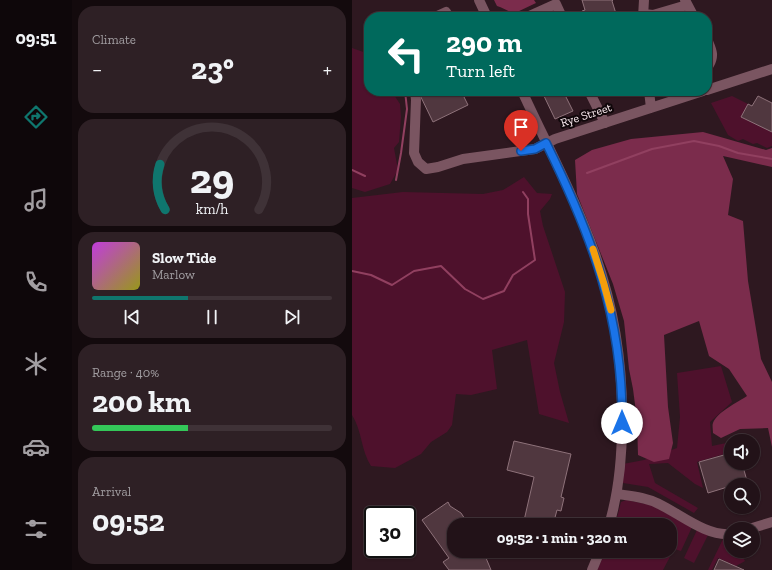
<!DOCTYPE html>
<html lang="en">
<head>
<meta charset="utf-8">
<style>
	:root { --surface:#221218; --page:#2e2025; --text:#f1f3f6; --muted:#a29ea2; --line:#3f3237; --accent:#0f766e }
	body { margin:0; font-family:"Zilla Slab",serif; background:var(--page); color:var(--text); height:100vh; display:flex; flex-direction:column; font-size:15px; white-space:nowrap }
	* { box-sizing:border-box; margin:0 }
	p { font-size:13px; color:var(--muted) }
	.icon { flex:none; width:22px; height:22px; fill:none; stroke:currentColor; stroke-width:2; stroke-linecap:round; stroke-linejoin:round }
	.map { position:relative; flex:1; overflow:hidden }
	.panel { display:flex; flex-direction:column; gap:6px; padding:6px; background:#130a0d; width:280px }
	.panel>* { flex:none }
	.hud { position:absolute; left:12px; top:12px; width:348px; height:84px; border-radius:16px; box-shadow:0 1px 3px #0004,0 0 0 1px var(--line); background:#00695c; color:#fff; overflow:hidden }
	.controls { position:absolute; left:372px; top:434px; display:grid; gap:8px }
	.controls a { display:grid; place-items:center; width:36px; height:36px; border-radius:50%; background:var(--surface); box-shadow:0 1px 3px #0004,0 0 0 1px var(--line); font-size:20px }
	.speed { position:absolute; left:12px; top:506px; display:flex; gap:8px; font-size:20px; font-weight:700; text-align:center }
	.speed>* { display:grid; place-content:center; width:52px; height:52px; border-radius:50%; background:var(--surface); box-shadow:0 1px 3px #0004,0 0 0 1px var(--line); line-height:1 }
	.speed .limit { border:2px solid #111; border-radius:6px; background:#fff; color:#111 }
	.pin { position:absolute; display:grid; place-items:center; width:34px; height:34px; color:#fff; margin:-41px -17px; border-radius:50% 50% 50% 0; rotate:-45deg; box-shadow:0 0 4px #0007 }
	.pin .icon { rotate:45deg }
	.me { position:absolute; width:44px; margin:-22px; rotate:0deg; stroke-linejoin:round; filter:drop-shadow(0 0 3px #0008) }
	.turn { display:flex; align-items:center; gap:14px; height:84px; padding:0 16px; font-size:18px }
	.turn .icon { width:52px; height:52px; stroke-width:2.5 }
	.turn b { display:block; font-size:28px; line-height:34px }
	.big { font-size:30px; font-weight:700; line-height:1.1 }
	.panel .card { flex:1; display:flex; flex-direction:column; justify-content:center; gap:6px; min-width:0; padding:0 14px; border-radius:16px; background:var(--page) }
	.panel .dial { align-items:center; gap:0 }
	.dial svg { height:104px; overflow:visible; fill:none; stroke:var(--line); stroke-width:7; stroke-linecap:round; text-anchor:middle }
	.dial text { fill:var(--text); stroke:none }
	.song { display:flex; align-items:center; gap:12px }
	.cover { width:48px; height:48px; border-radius:6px; background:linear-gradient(135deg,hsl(290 70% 55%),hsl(60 70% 35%)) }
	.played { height:4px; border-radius:2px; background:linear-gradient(90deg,var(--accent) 40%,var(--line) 40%) }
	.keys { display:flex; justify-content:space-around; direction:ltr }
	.heat { display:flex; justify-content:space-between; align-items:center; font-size:22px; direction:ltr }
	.charge { height:6px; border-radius:3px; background:linear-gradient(90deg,#34c759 40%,var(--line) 0) }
	.trip { position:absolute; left:95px; top:518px; width:230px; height:40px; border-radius:16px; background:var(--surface); box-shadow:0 1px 3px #0004,0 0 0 1px var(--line); font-weight:700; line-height:40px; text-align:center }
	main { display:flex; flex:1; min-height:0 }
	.menu { display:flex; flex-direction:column; width:72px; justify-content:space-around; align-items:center; background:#0e070a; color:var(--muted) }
	.menu .icon { width:28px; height:28px }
	.menu .selected { color:var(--accent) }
	.menu b { font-size:18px; color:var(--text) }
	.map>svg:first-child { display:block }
	.green { fill:#4e112c }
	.forest { fill:#7b2c4c }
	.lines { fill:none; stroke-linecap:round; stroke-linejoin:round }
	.stream { stroke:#914060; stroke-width:2 }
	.building { fill:#50373f; stroke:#8e727a }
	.minor { stroke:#7a5561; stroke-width:10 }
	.route-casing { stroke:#114b97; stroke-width:10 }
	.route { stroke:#1a73e8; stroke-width:7 }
	.slow { stroke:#f59e0b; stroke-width:7 }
	.labels { text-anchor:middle; stroke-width:4; stroke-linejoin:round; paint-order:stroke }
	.street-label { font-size:12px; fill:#fbebf0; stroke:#10070a }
</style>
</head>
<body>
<main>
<nav class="menu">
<b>09:51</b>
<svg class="icon selected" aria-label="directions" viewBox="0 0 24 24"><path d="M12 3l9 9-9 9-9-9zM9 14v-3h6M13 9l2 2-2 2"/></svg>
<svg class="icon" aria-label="music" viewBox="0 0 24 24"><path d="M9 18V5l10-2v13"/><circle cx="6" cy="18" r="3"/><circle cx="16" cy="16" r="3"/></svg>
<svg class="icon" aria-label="phone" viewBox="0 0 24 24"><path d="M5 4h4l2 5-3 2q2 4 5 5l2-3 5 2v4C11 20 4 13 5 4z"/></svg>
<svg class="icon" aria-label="climate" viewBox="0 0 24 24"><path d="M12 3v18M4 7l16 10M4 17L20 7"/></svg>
<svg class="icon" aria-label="car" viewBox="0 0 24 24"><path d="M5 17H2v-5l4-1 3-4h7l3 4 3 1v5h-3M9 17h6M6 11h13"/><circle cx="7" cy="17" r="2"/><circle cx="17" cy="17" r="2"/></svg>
<svg class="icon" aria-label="filters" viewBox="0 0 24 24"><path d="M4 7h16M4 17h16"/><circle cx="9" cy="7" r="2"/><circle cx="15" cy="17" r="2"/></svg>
</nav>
<section class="panel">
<div class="card"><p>Climate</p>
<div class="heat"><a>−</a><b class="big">23°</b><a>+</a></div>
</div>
<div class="card dial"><svg viewBox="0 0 100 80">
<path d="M14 69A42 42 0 1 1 86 69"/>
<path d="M14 69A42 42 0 0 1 10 34" stroke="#0f766e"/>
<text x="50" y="56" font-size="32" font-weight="700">29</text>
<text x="50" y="72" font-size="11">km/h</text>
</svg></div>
<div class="card">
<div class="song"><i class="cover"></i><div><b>Slow Tide</b><p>Marlow</p></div></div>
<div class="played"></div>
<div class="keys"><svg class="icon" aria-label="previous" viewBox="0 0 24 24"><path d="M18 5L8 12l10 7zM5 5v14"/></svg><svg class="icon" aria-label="pause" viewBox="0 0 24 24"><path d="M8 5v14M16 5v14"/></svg><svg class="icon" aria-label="next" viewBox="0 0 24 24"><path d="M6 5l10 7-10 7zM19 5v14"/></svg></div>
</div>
<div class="card"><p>Range · 40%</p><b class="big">200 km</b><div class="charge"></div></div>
<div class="card"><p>Arrival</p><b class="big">09:52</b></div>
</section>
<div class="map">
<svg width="420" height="570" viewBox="0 0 420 570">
	<rect width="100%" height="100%" fill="#2e1820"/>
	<!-- green -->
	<path class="green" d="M 0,48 L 17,54 L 17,91 L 37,91 L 40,92 L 48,104 L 49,117 L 47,142 L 42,148 L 46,170 L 38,184 L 13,192 L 0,188 Z
		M 380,96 L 396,104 L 390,117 L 420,132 L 420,146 L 415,148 L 405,143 L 401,144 L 391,139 L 386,141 L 376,135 L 359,103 Z
		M 172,177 L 185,193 L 200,194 L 198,199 L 188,211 L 191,226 L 213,292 L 212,322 L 202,363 L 208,392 L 217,423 L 187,414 L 175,340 L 140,350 L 145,389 L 119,395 L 104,394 L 100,425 L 95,432 L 79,442 L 69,454 L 43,468 L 19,466 C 9,451 10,430 0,415 L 0,198 L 51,192 L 131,194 L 151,190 Z
		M 369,366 L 380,402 L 358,422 L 360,446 L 379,442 L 379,452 L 345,462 L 351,488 L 343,484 L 316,463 L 297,464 L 303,483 L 346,508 L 342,513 L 296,487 L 271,483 L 271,464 L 292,460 L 325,448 L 328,417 L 325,373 Z
		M 274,500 L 299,505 L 340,527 L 329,551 L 322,549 L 311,570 L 245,570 L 254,551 L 318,551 L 318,525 L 263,525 L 269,502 Z
		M 345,530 L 356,535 L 342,563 L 332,558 Z
		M 371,539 L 379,539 L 379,551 L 387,551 L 393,561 L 384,566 L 366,558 L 360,570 L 356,570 Z"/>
	<!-- forest -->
	<path class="forest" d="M 142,0 L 182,0 L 184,3 L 163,13 C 156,12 152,8 145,6 Z
		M 351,132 L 414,150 L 420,148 L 420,167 L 371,156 L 381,179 L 376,215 L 391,221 L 396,281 L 409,359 L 420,382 L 420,447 L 416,428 L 388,429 L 369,438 L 361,433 C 361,430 360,425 361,423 C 365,412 386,402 395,396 L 377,369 L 357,356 L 347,321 L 312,335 L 316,407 L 321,443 L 317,459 L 302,462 L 286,455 L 285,420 L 281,389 L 277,369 L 272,321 L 261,284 L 225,194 L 223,160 L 240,150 L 279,139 Z"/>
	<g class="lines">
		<!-- stream -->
		<path class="stream" d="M 0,170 L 13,176
			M 235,173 L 300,149 L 342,141 L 367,146 L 386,153 L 420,159
			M 44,180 L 49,153 L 55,109 L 53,91
			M 0,271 L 19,275 L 40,285 L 62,271 L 89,266 L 113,289 L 131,299 L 152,291 L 161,275 L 183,260 L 176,214 L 176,199 L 171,192"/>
	</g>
	<!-- building -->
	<path class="building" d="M 230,0 L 261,0 L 260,1 L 265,17 L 231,17 L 230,11 L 233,10 Z
		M 66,91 L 124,91 L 112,97 L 116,105 L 81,122 Z
		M 202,91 L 211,91 L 221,111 L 203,119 L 192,96 Z
		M 406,96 L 420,103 L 420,132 L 389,117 L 396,104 L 400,106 Z
		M 162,441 L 219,454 L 209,497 L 212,498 L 209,511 L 205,510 L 201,525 L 171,525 L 182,477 L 155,470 Z
		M 379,453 L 379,463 L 390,463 L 395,481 L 356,493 L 347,462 Z
		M 96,502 L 98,506 L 109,513 L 117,525 L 102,525 L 102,551 L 125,551 L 128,552 L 134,558 L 139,570 L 97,570 L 91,562 L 97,558 L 70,520 Z
		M 367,559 L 392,570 L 362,570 Z"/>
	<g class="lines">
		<!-- minor -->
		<path class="minor" d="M 127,0 L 135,17
			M 333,0 L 342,17
			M 292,14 L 301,15 L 335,5
			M 83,17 L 94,12 L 97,17
			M 175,17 L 204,4 L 210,17
			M 291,17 L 292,0
			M 355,39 C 359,49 363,55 357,65 L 355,65
			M 355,90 L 420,69
			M 63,91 L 64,100 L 62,153 L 66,162 L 74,169 L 86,167 L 111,159 L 183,149 L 203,139 L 351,91
			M 170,91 C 195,145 223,198 243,254 C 262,308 271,366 270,423 C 270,457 267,492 257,525
			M 237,91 L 253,123
			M 297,91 L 299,108
			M 265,494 C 279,496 294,497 307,504 C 328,514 355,537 379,534
			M 397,529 L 420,522
			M 240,570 L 248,551"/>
	</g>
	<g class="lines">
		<!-- route casing -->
		<g class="route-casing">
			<path id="route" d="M 169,151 L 183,149 L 194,143 C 240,236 271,318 270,423"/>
		</g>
		<!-- route -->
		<use href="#route" class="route"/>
		<!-- slow -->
		<path class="slow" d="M 241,249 L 252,284 L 259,310"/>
	</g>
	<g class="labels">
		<!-- street labels -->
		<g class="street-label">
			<text transform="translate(234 115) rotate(-18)" y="4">Rye Street</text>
		</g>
	</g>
</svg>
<div class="controls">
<a><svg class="icon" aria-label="sound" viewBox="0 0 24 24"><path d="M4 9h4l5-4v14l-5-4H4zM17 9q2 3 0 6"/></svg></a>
<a><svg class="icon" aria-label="search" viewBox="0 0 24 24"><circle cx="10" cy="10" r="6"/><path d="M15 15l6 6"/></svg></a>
<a><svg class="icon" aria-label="layers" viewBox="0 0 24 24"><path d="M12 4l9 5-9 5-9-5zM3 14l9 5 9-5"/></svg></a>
</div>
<div class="speed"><div class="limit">30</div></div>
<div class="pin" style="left:169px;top:151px;background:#d93025"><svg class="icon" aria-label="arrive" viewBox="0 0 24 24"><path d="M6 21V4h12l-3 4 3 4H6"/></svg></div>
<svg class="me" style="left:270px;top:423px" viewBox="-20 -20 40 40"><circle r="19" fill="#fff"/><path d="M0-13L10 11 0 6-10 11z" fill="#1a73e8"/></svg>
<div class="trip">09:52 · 1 min · 320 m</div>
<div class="hud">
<div class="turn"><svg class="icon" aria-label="left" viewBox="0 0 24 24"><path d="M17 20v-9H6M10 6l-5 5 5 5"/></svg><div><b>290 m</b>Turn left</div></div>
</div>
</div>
</main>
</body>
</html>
